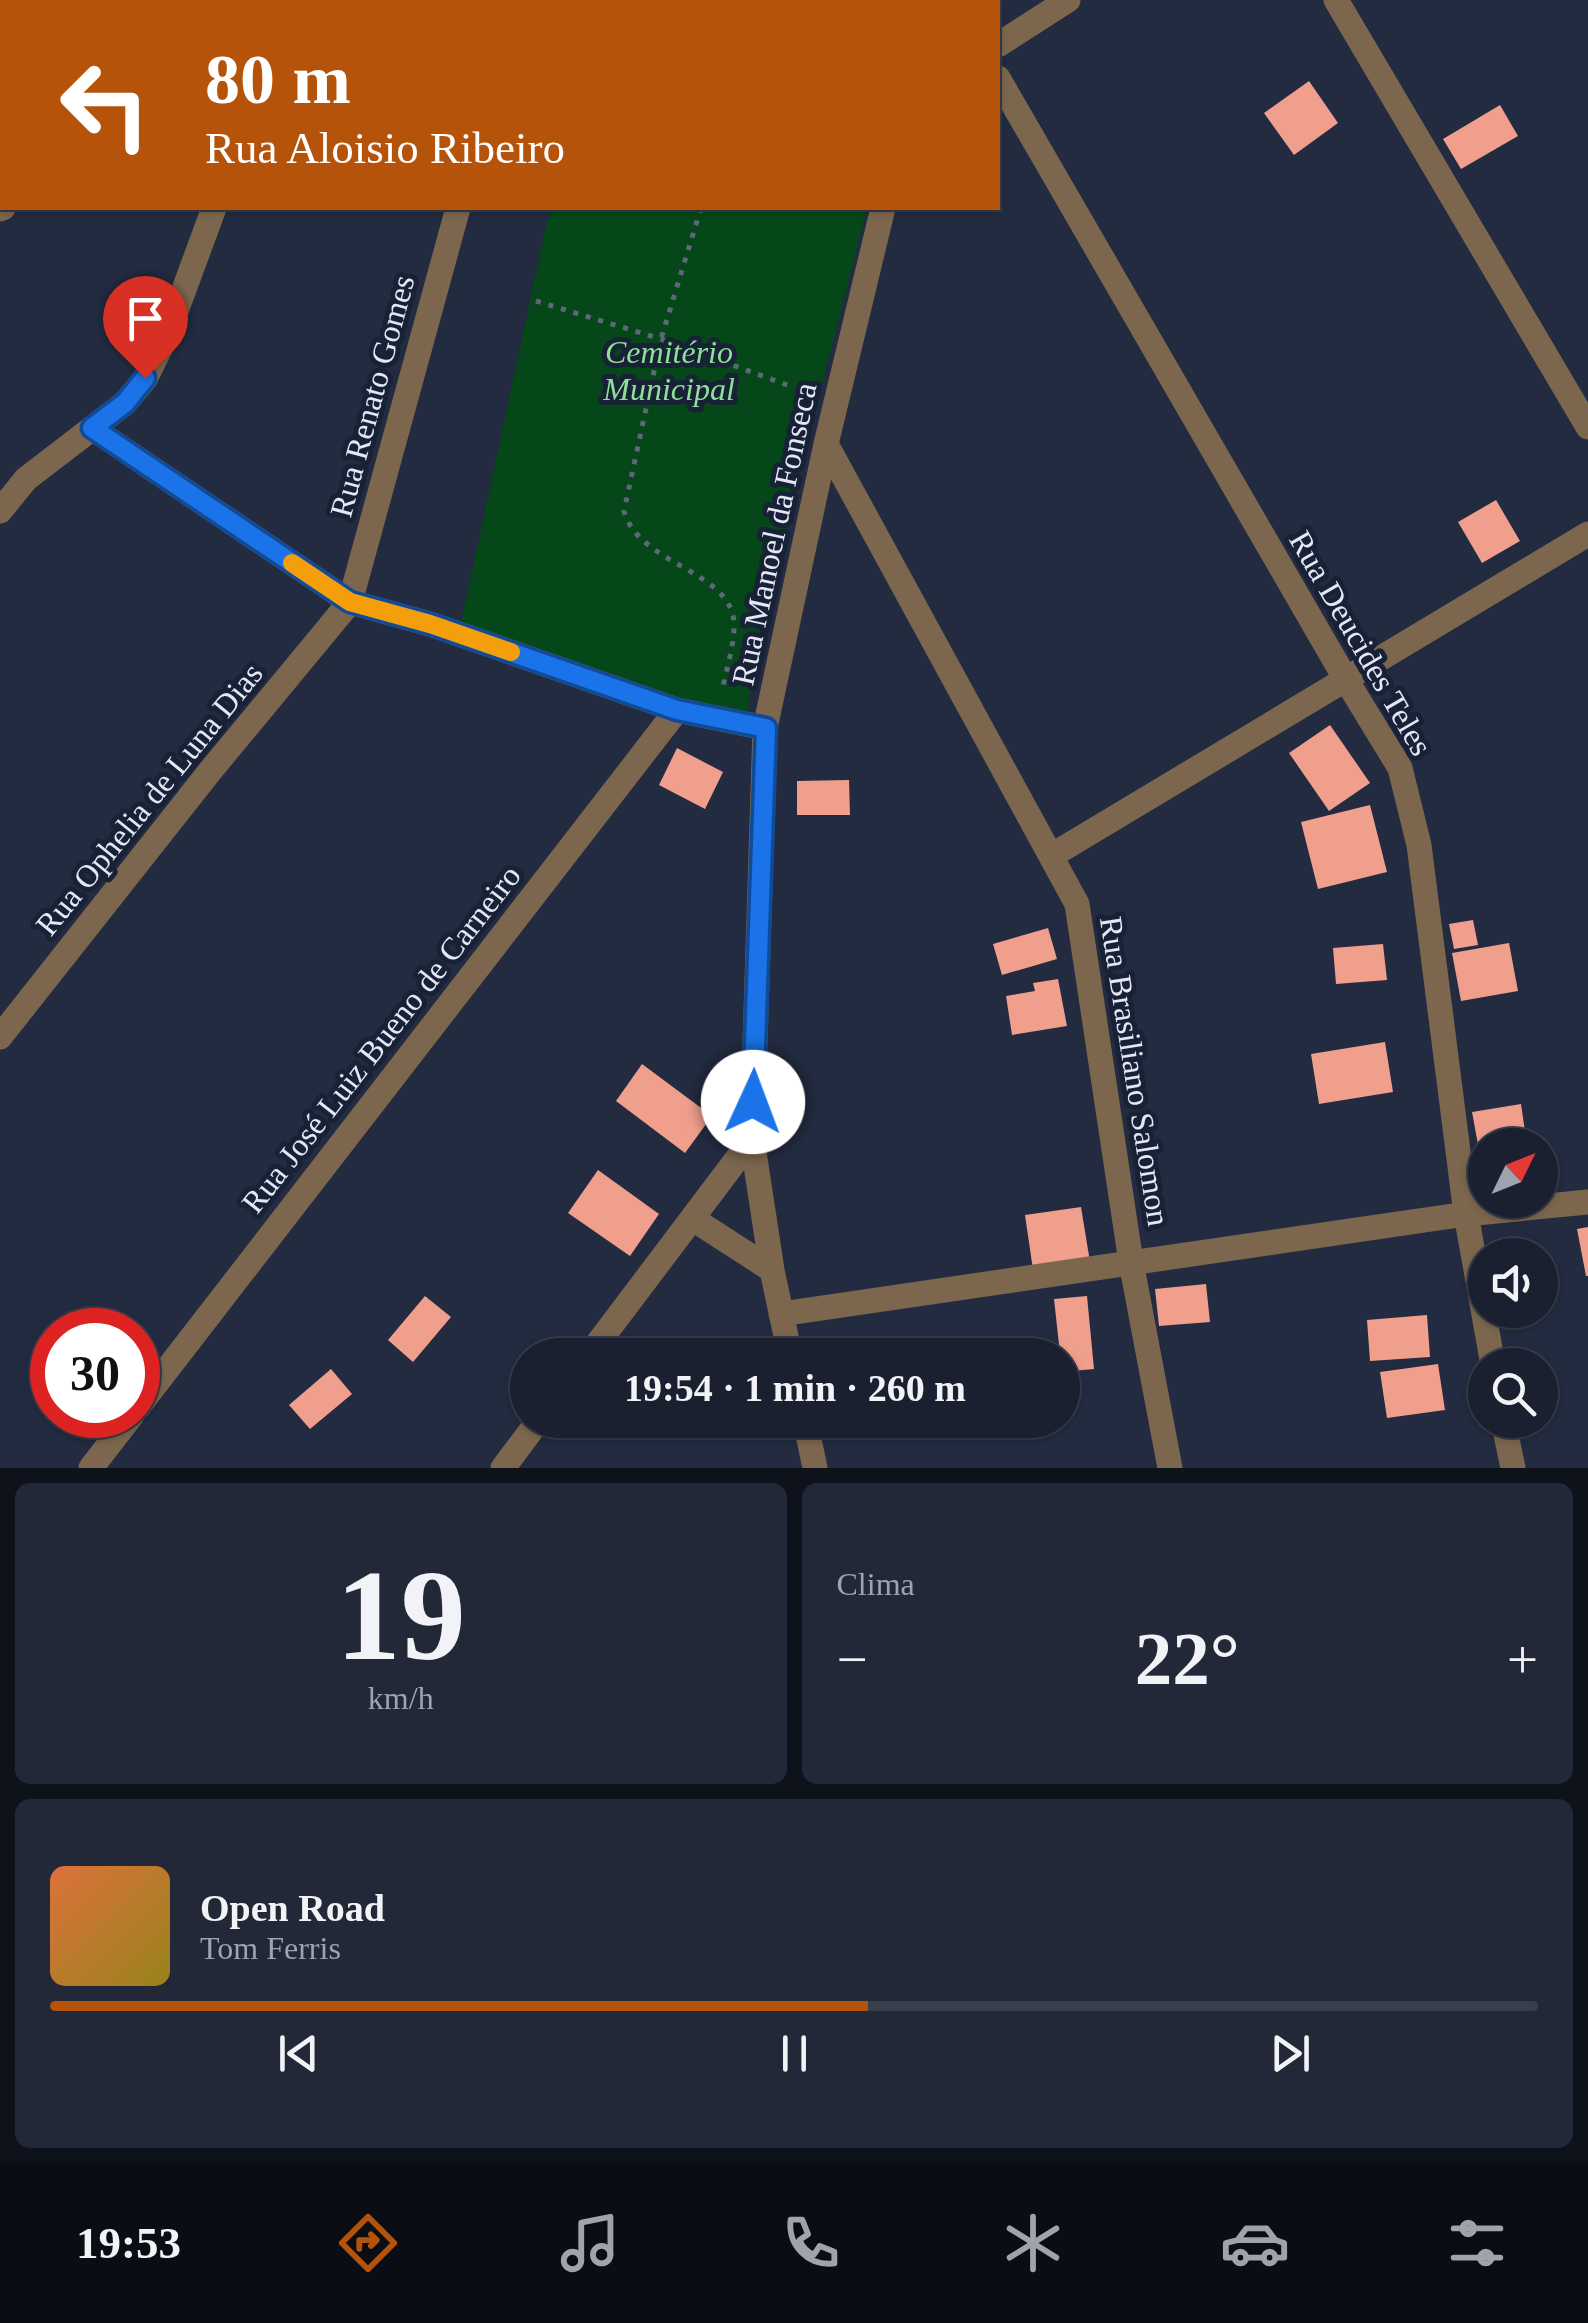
<!DOCTYPE html>
<html lang="pt">
<head>
<meta charset="utf-8">
<style>
	:root { --surface:#1a2030; --page:#232838; --text:#f1f3f6; --muted:#9fa3ab; --line:#383e4c; --accent:#b45309 }
	body { margin:0; font-family:Georgia,serif; background:var(--page); color:var(--text); height:100vh; display:flex; flex-direction:column; font-size:38px; white-space:nowrap }
	* { box-sizing:border-box; margin:0 }
	p { font-size:32px; color:var(--muted) }
	.icon { flex:none; width:55px; height:55px; fill:none; stroke:currentColor; stroke-width:2; stroke-linecap:round; stroke-linejoin:round }
	.map { position:relative; height:1468px; overflow:hidden }
	.drawer { display:flex; flex-direction:column; gap:15px; padding:15px; background:#0e121a; flex:1 }
	.drawer>* { flex:none }
	.hud { position:absolute; left:0px; top:0px; width:1000px; height:210px; box-shadow:0 2px 8px #0004,0 0 0 2px var(--line); background:#b45309; color:#fff; overflow:hidden }
	.needle { width:65px; rotate:47deg }
	.buttons { position:absolute; left:1468px; top:1128px; display:grid; gap:20px }
	.buttons a { display:grid; place-items:center; width:90px; height:90px; border-radius:50%; background:var(--surface); box-shadow:0 2px 8px #0004,0 0 0 2px var(--line); font-size:50px }
	.speed { position:absolute; left:30px; top:1308px; display:flex; gap:20px; font-size:50px; font-weight:700; text-align:center }
	.speed>* { display:grid; place-content:center; width:130px; height:130px; border-radius:50%; background:var(--surface); box-shadow:0 2px 8px #0004,0 0 0 2px var(--line); line-height:1 }
	.speed .limit { border:15px solid #d22; background:#fff; color:#111 }
	.pin { position:absolute; display:grid; place-items:center; width:85px; height:85px; color:#fff; margin:-102px -42px; border-radius:50% 50% 50% 0; rotate:-45deg; box-shadow:0 0 10px #0007 }
	.pin .icon { rotate:45deg }
	.me { position:absolute; width:110px; margin:-55px; rotate:2deg; stroke-linejoin:round; filter:drop-shadow(0 0 8px #0008) }
	.turn { display:flex; align-items:center; gap:35px; height:210px; padding:0 40px; font-size:45px }
	.turn .icon { width:130px; height:130px; stroke-width:2.5 }
	.turn b { display:block; font-size:70px; line-height:85px }
	.big { font-size:75px; font-weight:600; line-height:1.1 }
	.drawer .tile { flex:1; display:flex; flex-direction:column; justify-content:center; gap:15px; min-width:0; padding:0 35px; border-radius:15px; background:var(--page) }
	.drawer .dial { align-items:center; gap:0 }
	.dial b { font-size:130px; line-height:1 }
	.song { display:flex; align-items:center; gap:30px }
	.cover { width:120px; height:120px; border-radius:15px; background:linear-gradient(135deg,hsl(20 70% 55%),hsl(50 70% 35%)) }
	.played { height:10px; border-radius:5px; background:linear-gradient(90deg,var(--accent) 55%,var(--line) 55%) }
	.keys { display:flex; justify-content:space-around; direction:ltr }
	.heat { display:flex; justify-content:space-between; align-items:center; font-size:55px; direction:ltr }
	.drawer .tiles { flex:1; display:grid; gap:15px; grid-template-columns:1fr 1fr }
	.tile:last-child { grid-column:span 2 }
	.trip { position:absolute; left:510px; top:1338px; width:570px; height:100px; border-radius:50px; background:var(--surface); box-shadow:0 2px 8px #0004,0 0 0 2px var(--line); font-weight:600; line-height:100px; text-align:center }
	.tab-bar { display:flex; height:160px; justify-content:space-around; align-items:center; background:#0a0d13; color:var(--muted) }
	.tab-bar .icon { width:70px; height:70px }
	.tab-bar .selected { color:var(--accent) }
	.tab-bar b { font-size:45px; color:var(--text) }
	.map>svg:first-child { display:block }
	.green { fill:#054718 }
	.building { fill:#f09f8d }
	.lines { fill:none; stroke-linecap:round; stroke-linejoin:round }
	.path { stroke:#5f677a; stroke-width:5; stroke-dasharray:5 8; stroke-linecap:butt }
	.minor { stroke:#7c674e; stroke-width:25 }
	.route-casing { stroke:#114b97; stroke-width:25 }
	.route { stroke:#1a73e8; stroke-width:18 }
	.slow { stroke:#f59e0b; stroke-width:18 }
	.labels { text-anchor:middle; stroke-width:10; stroke-linejoin:round; paint-order:stroke }
	.park-label { font-size:32px; font-style:italic; fill:#8ce097; stroke:#192136 }
	.street-label { font-size:32px; fill:#e2e8f6; stroke:#192136 }
</style>
</head>
<body>
<div class="map">
<svg width="1588" height="1468" viewBox="0 0 1588 1468">
	<rect width="100%" height="100%" fill="#222b40"/>
	<!-- green -->
	<path class="green" d="M 589,0 L 900,0 L 900,2 Z
		M 550,208 L 867,208 L 753,655 L 748,712 L 700,723 L 460,628 Z"/>
	<!-- building -->
	<path class="building" d="M 1309,81 L 1338,123 L 1294,155 L 1264,113 Z
		M 1500,105 L 1518,136 L 1461,169 L 1443,139 Z
		M 1496,500 L 1520,541 L 1482,563 L 1458,522 Z
		M 1330,725 L 1370,783 L 1329,811 L 1289,753 Z
		M 677,748 L 723,772 L 705,809 L 659,785 Z
		M 849,780 L 850,815 L 797,815 L 797,781 Z
		M 1370,805 L 1387,872 L 1318,889 L 1301,822 Z
		M 1473,920 L 1478,945 L 1454,949 L 1449,924 Z
		M 1048,928 L 1057,959 L 1002,975 L 993,944 Z
		M 1509,943 L 1518,991 L 1461,1001 L 1452,953 Z
		M 1383,944 L 1387,980 L 1336,984 L 1333,948 Z
		M 1058,979 L 1067,1026 L 1012,1035 L 1006,996 L 1035,991 L 1033,983 Z
		M 1385,1042 L 1393,1092 L 1319,1104 L 1311,1054 Z
		M 642,1064 L 712,1116 L 685,1153 L 616,1101 Z
		M 1521,1104 L 1527,1145 L 1485,1145 L 1483,1172 L 1472,1112 Z
		M 598,1170 L 659,1214 L 630,1256 L 568,1213 Z
		M 1081,1207 L 1090,1262 L 1033,1270 L 1025,1215 Z
		M 1588,1227 L 1588,1276 L 1586,1276 L 1577,1229 Z
		M 1206,1284 L 1210,1322 L 1159,1326 L 1155,1289 Z
		M 425,1296 L 451,1317 L 413,1362 L 388,1340 Z
		M 1087,1296 L 1094,1369 L 1062,1372 L 1054,1299 Z
		M 1427,1315 L 1430,1357 L 1370,1361 L 1367,1320 Z
		M 1438,1364 L 1445,1410 L 1387,1418 L 1380,1372 Z
		M 331,1369 L 352,1394 L 310,1429 L 289,1405 Z"/>
	<g class="lines">
		<!-- path -->
		<path class="path" d="M 747,2 L 747,0
			M 701,208 L 661,339 L 624,511 C 639,565 730,570 734,622 C 735,644 726,670 722,691
			M 536,301 L 661,339 L 790,386"/>
		<!-- minor -->
		<path class="minor" d="M 3,0 L 7,2
			M 1336,0 L 1588,427
			M 164,2 L 165,0
			M 288,2 L 289,0
			M 510,2 L 511,0
			M 998,45 L 1068,0
			M 998,78 L 1345,678 L 1400,768 L 1419,845 L 1466,1214 L 1493,1365
			M 0,209 L 3,208
			M 92,428 L 350,602 L 430,624 L 677,710 L 765,728
			M 826,444 L 1077,904 L 1131,1262 L 1170,1468
			M 0,511 L 26,479 L 125,403 L 145,379 L 168,333 L 214,208
			M 1051,856 L 1588,534
			M 0,1037 L 211,770 L 350,602 L 458,208
			M 693,1219 L 772,1270
			M 781,1314 L 1466,1214 L 1588,1202
			M 589,1355 L 752,1139
			M 790,1355 L 772,1270 L 752,1139 L 765,728 L 826,444 L 883,208
			M 138,1407 L 677,710
			M 805,1420 L 815,1468
			M 1503,1420 L 1513,1468
			M 91,1468 L 132,1415
			M 503,1468 L 539,1420"/>
	</g>
	<g class="lines">
		<!-- route casing -->
		<g class="route-casing">
			<path id="route" d="M 145,378 L 125,403 L 92,428 L 350,602 L 430,624 L 677,710 L 766,728 L 753,1102"/>
		</g>
		<!-- route -->
		<use href="#route" class="route"/>
		<!-- slow -->
		<path class="slow" d="M 292,563 L 350,602 L 430,624 L 511,652"/>
	</g>
	<g class="labels">
		<!-- park labels -->
		<g class="park-label">
			<text x="669" y="363">Cemitério<tspan x="669" dy="37">Municipal</tspan></text>
		</g>
		<!-- street labels -->
		<g class="street-label">
			<text transform="translate(372 396) rotate(-75)" y="11">Rua Renato Gomes</text>
			<text transform="translate(774 534) rotate(-78)" y="11">Rua Manoel da Fonseca</text>
			<text transform="translate(1361 643) rotate(60)" y="11">Rua Deucides Teles</text>
			<text transform="translate(149 799) rotate(-51)" y="11">Rua Ophelia de Luna Dias</text>
			<text transform="translate(381 1039) rotate(-52)" y="11">Rua José Luiz Bueno de Carneiro</text>
			<text transform="translate(1135 1071) rotate(81)" y="11">Rua Brasiliano Salomon</text>
		</g>
	</g>
</svg>
<div class="buttons">
<a><svg class="needle" viewBox="-14 -14 28 28"><path d="M0-13l5 13h-10z" fill="#e53935"/><path d="M0 13l5-13h-10z" fill="#9fa3ab"/></svg></a>
<a><svg class="icon" aria-label="sound" viewBox="0 0 24 24"><path d="M4 9h4l5-4v14l-5-4H4zM17 9q2 3 0 6"/></svg></a>
<a><svg class="icon" aria-label="search" viewBox="0 0 24 24"><circle cx="10" cy="10" r="6"/><path d="M15 15l6 6"/></svg></a>
</div>
<div class="speed"><div class="limit">30</div></div>
<div class="pin" style="left:145px;top:378px;background:#d93025"><svg class="icon" aria-label="arrive" viewBox="0 0 24 24"><path d="M6 21V4h12l-3 4 3 4H6"/></svg></div>
<svg class="me" style="left:753px;top:1102px" viewBox="-20 -20 40 40"><circle r="19" fill="#fff"/><path d="M0-13L10 11 0 6-10 11z" fill="#1a73e8"/></svg>
<div class="trip">19:54 · 1 min · 260 m</div>
<div class="hud">
<div class="turn"><svg class="icon" aria-label="left" viewBox="0 0 24 24"><path d="M17 20v-9H6M10 6l-5 5 5 5"/></svg><div><b>80 m</b>Rua Aloisio Ribeiro</div></div>
</div>
</div>
<section class="drawer">
<div class="tiles">
<div class="tile dial"><b>19</b><p>km/h</p></div>
<div class="tile"><p>Clima</p>
<div class="heat"><a>−</a><b class="big">22°</b><a>+</a></div>
</div>
<div class="tile">
<div class="song"><i class="cover"></i><div><b>Open Road</b><p>Tom Ferris</p></div></div>
<div class="played"></div>
<div class="keys"><svg class="icon" aria-label="previous" viewBox="0 0 24 24"><path d="M18 5L8 12l10 7zM5 5v14"/></svg><svg class="icon" aria-label="pause" viewBox="0 0 24 24"><path d="M8 5v14M16 5v14"/></svg><svg class="icon" aria-label="next" viewBox="0 0 24 24"><path d="M6 5l10 7-10 7zM19 5v14"/></svg></div>
</div>
</div>
</section>
<nav class="tab-bar">
<b>19:53</b>
<svg class="icon selected" aria-label="directions" viewBox="0 0 24 24"><path d="M12 3l9 9-9 9-9-9zM9 14v-3h6M13 9l2 2-2 2"/></svg>
<svg class="icon" aria-label="music" viewBox="0 0 24 24"><path d="M9 18V5l10-2v13"/><circle cx="6" cy="18" r="3"/><circle cx="16" cy="16" r="3"/></svg>
<svg class="icon" aria-label="phone" viewBox="0 0 24 24"><path d="M5 4h4l2 5-3 2q2 4 5 5l2-3 5 2v4C11 20 4 13 5 4z"/></svg>
<svg class="icon" aria-label="climate" viewBox="0 0 24 24"><path d="M12 3v18M4 7l16 10M4 17L20 7"/></svg>
<svg class="icon" aria-label="car" viewBox="0 0 24 24"><path d="M5 17H2v-5l4-1 3-4h7l3 4 3 1v5h-3M9 17h6M6 11h13"/><circle cx="7" cy="17" r="2"/><circle cx="17" cy="17" r="2"/></svg>
<svg class="icon" aria-label="filters" viewBox="0 0 24 24"><path d="M4 7h16M4 17h16"/><circle cx="9" cy="7" r="2"/><circle cx="15" cy="17" r="2"/></svg>
</nav>
</body>
</html>
